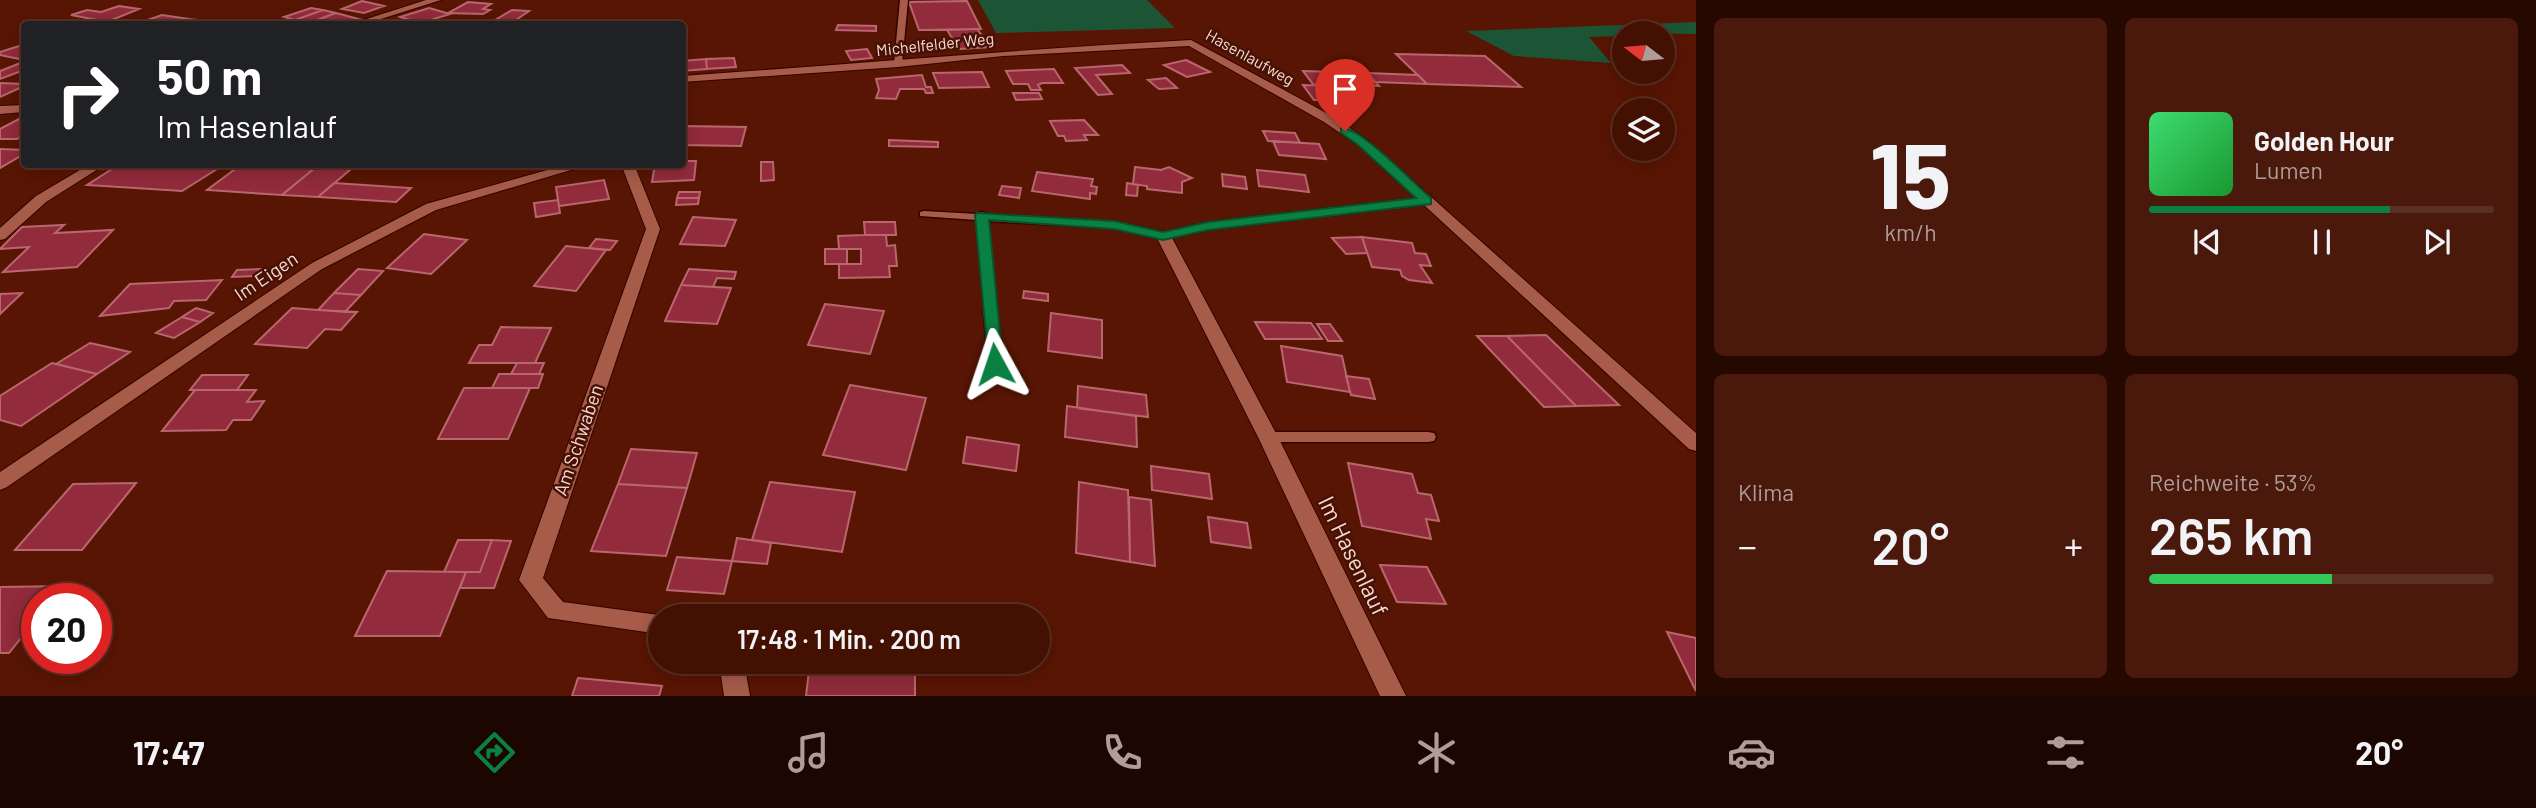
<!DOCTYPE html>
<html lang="de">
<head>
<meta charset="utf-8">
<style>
	:root { --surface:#431002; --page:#4a190c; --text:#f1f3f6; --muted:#af9d99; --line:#5b3024; --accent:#0b8043 }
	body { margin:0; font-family:Barlow,sans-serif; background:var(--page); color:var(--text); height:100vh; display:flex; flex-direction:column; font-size:26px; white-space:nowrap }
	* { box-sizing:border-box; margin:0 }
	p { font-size:23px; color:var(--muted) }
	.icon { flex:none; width:38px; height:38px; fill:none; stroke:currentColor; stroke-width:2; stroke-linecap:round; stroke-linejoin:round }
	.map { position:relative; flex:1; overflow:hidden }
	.side { display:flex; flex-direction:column; gap:18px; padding:18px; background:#250901; width:840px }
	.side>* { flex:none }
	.guide { position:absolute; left:21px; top:21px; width:665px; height:147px; border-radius:7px; box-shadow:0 4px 18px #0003,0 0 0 2px var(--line); background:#202124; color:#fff; overflow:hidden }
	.needle { width:46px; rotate:286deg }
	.buttons { position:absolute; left:1612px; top:21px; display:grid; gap:14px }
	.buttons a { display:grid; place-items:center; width:63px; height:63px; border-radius:50%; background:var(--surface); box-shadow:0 4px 18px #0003,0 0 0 2px var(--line); font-size:35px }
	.speed { position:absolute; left:21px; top:583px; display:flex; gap:14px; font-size:35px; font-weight:700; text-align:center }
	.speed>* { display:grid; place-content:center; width:91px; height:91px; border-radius:50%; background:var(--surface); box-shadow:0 4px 18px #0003,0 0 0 2px var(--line); line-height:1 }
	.speed .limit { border:10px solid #d22; background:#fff; color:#111 }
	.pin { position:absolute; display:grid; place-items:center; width:60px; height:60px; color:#fff; margin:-72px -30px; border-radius:50% 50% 50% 0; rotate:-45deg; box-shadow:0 0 7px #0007 }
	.pin .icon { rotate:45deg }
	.me { position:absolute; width:77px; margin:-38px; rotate:355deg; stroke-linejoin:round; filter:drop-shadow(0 0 5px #0008) }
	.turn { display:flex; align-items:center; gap:24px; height:147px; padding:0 21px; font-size:32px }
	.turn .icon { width:91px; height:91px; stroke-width:2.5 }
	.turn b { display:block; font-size:49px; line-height:60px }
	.big { font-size:52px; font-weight:600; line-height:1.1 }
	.side .card { flex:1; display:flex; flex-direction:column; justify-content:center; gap:10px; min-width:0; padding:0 24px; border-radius:10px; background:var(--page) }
	.side .dial { align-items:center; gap:0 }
	.dial b { font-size:91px; line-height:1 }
	.song { display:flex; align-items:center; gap:21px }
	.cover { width:84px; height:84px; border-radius:10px; background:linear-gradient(135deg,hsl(140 70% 55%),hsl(130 70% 35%)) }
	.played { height:7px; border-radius:4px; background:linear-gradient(90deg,var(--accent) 70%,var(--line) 70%) }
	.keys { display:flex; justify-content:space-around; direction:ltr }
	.heat { display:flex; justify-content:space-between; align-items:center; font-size:38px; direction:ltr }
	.charge { height:10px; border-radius:5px; background:linear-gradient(90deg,#34c759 53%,var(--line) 0) }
	.side .tiles { flex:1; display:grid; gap:18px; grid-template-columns:repeat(2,1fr) }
	.trip { position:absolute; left:648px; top:604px; width:402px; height:70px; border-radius:35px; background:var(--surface); box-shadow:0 4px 18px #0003,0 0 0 2px var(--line); font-weight:600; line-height:70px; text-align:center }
	.tabs { display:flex; height:112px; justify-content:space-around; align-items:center; background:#1b0601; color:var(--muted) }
	.tabs .icon { width:49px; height:49px }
	.tabs .selected { color:var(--accent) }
	.tabs b { font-size:32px; color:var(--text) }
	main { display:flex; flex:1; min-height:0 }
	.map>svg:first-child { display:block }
	.green { fill:#1b5535 }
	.building { fill:#922b3b; stroke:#b8676e; stroke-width:2 }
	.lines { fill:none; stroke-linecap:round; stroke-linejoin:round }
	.service-casing { stroke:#350200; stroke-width:3 }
	.minor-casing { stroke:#350200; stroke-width:2 }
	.service { fill:#a75c49; fill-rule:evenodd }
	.minor { fill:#a75c49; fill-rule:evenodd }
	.route { fill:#0b8043; stroke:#07532c; stroke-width:2 }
	.labels { text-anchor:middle; stroke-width:5; stroke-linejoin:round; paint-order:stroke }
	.far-street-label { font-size:16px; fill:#fbd8cf; stroke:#461205 }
	.street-label { font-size:19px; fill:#fbd8cf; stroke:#461205 }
	.near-street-label { font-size:23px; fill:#fbd8cf; stroke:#461205 }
</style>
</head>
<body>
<main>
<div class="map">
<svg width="1696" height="696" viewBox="0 0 1696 696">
	<rect width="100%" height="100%" fill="#591503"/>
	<!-- green -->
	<path class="green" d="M 978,0 L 1147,0 L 1175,28 L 996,33 Z
		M 1696,22 L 1696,34 L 1624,33 L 1624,36 L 1589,37 L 1611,63 L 1514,56 L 1466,31 Z"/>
	<!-- building -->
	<path class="building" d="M 362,1 L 384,6 L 364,13 L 342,9 Z
		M 967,1 L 981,29 L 919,30 L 909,2 Z
		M 468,2 L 491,4 L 483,9 L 490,10 L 483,14 L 448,13 Z
		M 119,6 L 139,9 L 107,22 L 71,15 L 87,10 L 101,12 Z
		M 311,8 L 323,10 L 295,20 L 284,17 Z
		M 429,8 L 450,14 L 421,23 L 400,17 Z
		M 323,10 L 336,13 L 309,23 L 295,20 Z
		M 512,10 L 529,11 L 513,22 L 495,20 Z
		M 336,13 L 359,19 L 343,24 L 309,23 Z
		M 162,15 L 189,19 L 175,24 L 136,24 Z
		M 189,19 L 233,24 L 177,24 Z
		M 838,25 L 876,26 L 876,31 L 836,30 Z
		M 977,29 L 991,47 L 959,49 L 947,30 Z
		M 19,46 L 24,46 L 24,57 L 19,59 L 0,55 L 0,52 Z
		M 867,49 L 872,58 L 851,60 L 846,51 Z
		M 1396,54 L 1485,56 L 1521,87 L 1427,84 Z
		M 734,58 L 736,67 L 707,69 L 706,59 Z
		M 706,59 L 707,69 L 682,71 L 682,61 Z
		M 1186,60 L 1210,72 L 1187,77 L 1164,65 Z
		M 23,62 L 24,70 L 0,79 L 0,71 Z
		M 1122,65 L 1130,73 L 1096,75 L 1112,94 L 1098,95 L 1075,68 Z
		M 1054,69 L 1063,83 L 1042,83 L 1038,85 L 1041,90 L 1031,90 L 1028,84 L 1013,84 L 1006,71 Z
		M 1303,71 L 1367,73 L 1379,86 L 1349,85 L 1352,89 L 1313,84 Z
		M 982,72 L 989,87 L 939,88 L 933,73 Z
		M 1367,73 L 1418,75 L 1427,84 L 1375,82 Z
		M 922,75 L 926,87 L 931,87 L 933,93 L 926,93 L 924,89 L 900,89 L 896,99 L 876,98 L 879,90 L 876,79 Z
		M 1166,78 L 1177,88 L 1159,89 L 1148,80 Z
		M 0,83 L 24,84 L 24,86 L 0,97 Z
		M 1303,85 L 1327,86 L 1338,100 L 1314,100 Z
		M 1013,93 L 1039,93 L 1042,99 L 1016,100 Z
		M 19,119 L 24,119 L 24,135 L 17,139 L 0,139 L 0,129 Z
		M 1084,120 L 1098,135 L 1084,135 L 1087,140 L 1066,141 L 1064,136 L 1058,136 L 1050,121 Z
		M 682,126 L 746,127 L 741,146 L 682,145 Z
		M 1263,131 L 1295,133 L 1300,143 L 1268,141 Z
		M 889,140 L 938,142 L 938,147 L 889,146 Z
		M 1273,141 L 1319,144 L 1326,159 L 1279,155 Z
		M 0,149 L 24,150 L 24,154 L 0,168 Z
		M 682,156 L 683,161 L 696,161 L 694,180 L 652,182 L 655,164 L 682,164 Z
		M 761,162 L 773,162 L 774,180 L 761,181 Z
		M 120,164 L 225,164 L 182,191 L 87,185 Z
		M 242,164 L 275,164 L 316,167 L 282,195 L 207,190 Z
		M 438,164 L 486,164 L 483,169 Z
		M 316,167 L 351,169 L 318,197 L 282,195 Z
		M 1135,167 L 1161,170 L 1169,167 L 1192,178 L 1182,182 L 1182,193 L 1147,189 L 1147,186 L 1133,184 Z
		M 1257,170 L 1305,175 L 1309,192 L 1259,186 Z
		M 1037,172 L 1093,179 L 1091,186 L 1097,187 L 1096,194 L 1090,193 L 1090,199 L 1032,191 Z
		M 1222,174 L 1245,177 L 1247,189 L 1223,186 Z
		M 604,180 L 609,199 L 559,206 L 556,187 Z
		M 334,183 L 411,188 L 396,202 L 318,197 Z
		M 1127,183 L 1138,185 L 1137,196 L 1126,195 Z
		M 1002,186 L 1021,188 L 1019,198 L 999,195 Z
		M 679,192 L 700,192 L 699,198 L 677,198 Z
		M 677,198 L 699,198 L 698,204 L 676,205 Z
		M 558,200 L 560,213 L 536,217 L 534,203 Z
		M 693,217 L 736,220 L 725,246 L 680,244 Z
		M 864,222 L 895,222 L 896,235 L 865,235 Z
		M 64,225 L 55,233 L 113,230 L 77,267 L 3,272 L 29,247 L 0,249 L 22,227 Z
		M 424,234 L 467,240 L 431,274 L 387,268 Z
		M 865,235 L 886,235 L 887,246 L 895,245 L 897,266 L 889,266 L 890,277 L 839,278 L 839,264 L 861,264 L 861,249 L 839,249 L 838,236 Z
		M 1362,237 L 1367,253 L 1346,254 L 1332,238 Z
		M 1362,237 L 1412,243 L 1415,253 L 1426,254 L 1431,266 L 1420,265 L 1432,283 L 1409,280 L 1402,276 L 1400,270 L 1372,267 Z
		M 596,239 L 617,241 L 610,250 L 589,248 Z
		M 566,246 L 606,250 L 576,291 L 534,286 Z
		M 825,249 L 847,249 L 847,264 L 825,264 Z
		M 260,269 L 255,276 L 232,277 L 237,270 Z
		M 358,269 L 383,271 L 361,295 L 334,293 Z
		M 689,269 L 736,272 L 734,279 L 717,278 L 713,287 L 681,285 Z
		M 222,280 L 206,300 L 174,301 L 169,308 L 100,316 L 130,284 Z
		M 681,285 L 731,288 L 717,324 L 665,321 Z
		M 1024,291 L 1048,294 L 1048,301 L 1023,298 Z
		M 22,293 L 0,314 L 0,294 Z
		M 334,293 L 361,295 L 345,312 L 318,310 Z
		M 825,304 L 884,311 L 870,354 L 808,345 Z
		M 196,308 L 213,313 L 200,322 L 182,317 Z
		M 292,308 L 318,310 L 357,312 L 341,330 L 325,329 L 307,348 L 255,344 Z
		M 1051,313 L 1102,320 L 1102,358 L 1048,351 Z
		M 182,317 L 200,322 L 174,338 L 156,333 Z
		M 1255,322 L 1311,323 L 1322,339 L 1265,339 Z
		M 1317,324 L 1330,324 L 1342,341 L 1328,341 Z
		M 501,327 L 551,328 L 535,363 L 469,363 L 479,345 L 492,345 Z
		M 1546,335 L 1619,405 L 1576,406 L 1507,336 Z
		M 1477,336 L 1507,336 L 1576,406 L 1544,407 Z
		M 90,343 L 130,352 L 97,374 L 56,364 Z
		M 1281,346 L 1342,356 L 1350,392 L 1287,382 Z
		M 52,363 L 97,374 L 21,426 L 0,420 L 0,396 Z
		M 517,363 L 544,363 L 539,374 L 511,374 Z
		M 499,374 L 543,374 L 538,388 L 492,388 Z
		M 202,375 L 248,375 L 237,390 L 190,390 Z
		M 1346,376 L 1369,379 L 1375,399 L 1351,395 Z
		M 850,385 L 926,398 L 906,470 L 823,455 Z
		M 1078,386 L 1146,395 L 1148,417 L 1077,408 Z
		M 464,388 L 530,388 L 508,439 L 438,439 Z
		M 195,390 L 256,390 L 247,402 L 264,401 L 251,420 L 233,420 L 226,430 L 162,431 Z
		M 1067,406 L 1136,416 L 1137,447 L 1065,437 Z
		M 967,437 L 1019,445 L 1016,471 L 963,463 Z
		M 631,449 L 697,453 L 687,488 L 618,484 Z
		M 1348,463 L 1412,474 L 1418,493 L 1431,495 L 1439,521 L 1426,519 L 1431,539 L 1362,526 Z
		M 1151,466 L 1209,474 L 1212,499 L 1152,490 Z
		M 770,482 L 855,492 L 842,552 L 752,540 Z
		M 1079,482 L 1128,490 L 1130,562 L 1076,553 Z
		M 136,483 L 82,550 L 15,550 L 73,484 Z
		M 618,484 L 687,488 L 666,556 L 591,551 Z
		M 1129,497 L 1151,500 L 1155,566 L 1130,562 Z
		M 1208,517 L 1247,523 L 1251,548 L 1211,542 Z
		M 737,538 L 771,543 L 767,564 L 732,561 Z
		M 458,540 L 492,540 L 480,572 L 444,572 Z
		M 492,540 L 511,541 L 494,588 L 460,588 L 466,572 L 480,572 Z
		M 677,557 L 732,561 L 724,594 L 667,590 Z
		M 1380,565 L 1427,567 L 1446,604 L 1397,602 Z
		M 387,571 L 466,572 L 440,636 L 355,636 Z
		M 62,586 L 52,598 L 37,598 L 37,618 L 9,653 L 0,653 L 0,587 Z
		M 1667,632 L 1696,638 L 1696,691 Z
		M 810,662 L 915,663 L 915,696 L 806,696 Z
		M 578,678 L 662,686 L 659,696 L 572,696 Z"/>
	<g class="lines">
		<!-- service casing -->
		<g class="service-casing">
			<path id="service" d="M 900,0 L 908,0 L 902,64 L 898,67 L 894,64 Z
				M 924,211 L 977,214 L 982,212 L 987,214 L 1114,222 L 1167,233 L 1169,236 L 1163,240 L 1114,228 L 988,221 L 1002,364 L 995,369 L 988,364 L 977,220 L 920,216 L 920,212 Z
				M 1268,432 L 1428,432 L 1434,433 L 1436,437 L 1434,441 L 1428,442 L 1268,442 L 1262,441 L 1260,437 L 1262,433 Z"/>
		</g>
		<!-- minor casing -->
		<g class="minor-casing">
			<path id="minor" d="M 426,0 L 441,0 L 365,24 L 351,24 Z
				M 1191,40 L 1332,116 L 1366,139 L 1696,433 L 1696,451 L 1689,449 L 1424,205 L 1208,230 L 1172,238 L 1278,437 L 1406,696 L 1380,696 L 1258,437 L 1156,236 L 1158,233 L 1208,222 L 1416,198 L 1358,145 L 1324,122 L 1189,46 L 1003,56 L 898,67 L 682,82 L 682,76 C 852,64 1021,49 1191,40 Z
				M 0,106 L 24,105 L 24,112 L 0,114 Z
				M 90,164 L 106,164 L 46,202 L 5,239 L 0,240 L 0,228 L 36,196 Z
				M 569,164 L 591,164 L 436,210 L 322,269 L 7,487 L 0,490 L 0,472 L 312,263 L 426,204 Z
				M 621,164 L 634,164 L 660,229 L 543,578 L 563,602 L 666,616 L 660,616 L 660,634 L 548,618 L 519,580 L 646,229 Z
				M 719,662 L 744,662 L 750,696 L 724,696 Z"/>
		</g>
		<!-- service -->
		<use href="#service" class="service"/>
		<!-- minor -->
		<use href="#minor" class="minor"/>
	</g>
	<!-- route -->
	<path class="route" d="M 1341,128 C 1360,126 1414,184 1431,198 L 1431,204 L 1208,230 L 1163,240 L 1114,229 L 989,220 L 1003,364 L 1001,368 L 989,368 L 975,215 L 977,213 L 1114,221 L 1163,232 L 1208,222 L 1416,198 L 1358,145 L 1341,133 Z"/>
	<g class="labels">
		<!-- far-street labels -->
		<g class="far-street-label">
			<text transform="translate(935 44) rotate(-6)" y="6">Michelfelder Weg</text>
			<text transform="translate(1250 57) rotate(29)" y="6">Hasenlaufweg</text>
		</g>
		<!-- street labels -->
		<g class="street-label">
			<text transform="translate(266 276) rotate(-34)" y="7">Im Eigen</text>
			<text transform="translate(578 440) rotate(-71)" y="7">Am Schwaben</text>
		</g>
		<!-- near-street labels -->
		<g class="near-street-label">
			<text transform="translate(1353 556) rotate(64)" y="8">Im Hasenlauf</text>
		</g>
	</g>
</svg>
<div class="buttons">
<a><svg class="needle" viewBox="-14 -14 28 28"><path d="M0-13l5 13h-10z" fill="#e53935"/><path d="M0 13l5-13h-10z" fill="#af9d99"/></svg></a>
<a><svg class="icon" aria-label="layers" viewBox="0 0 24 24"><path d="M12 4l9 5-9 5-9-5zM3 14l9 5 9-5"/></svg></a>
</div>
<div class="speed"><div class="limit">20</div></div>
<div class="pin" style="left:1345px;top:131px;background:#d93025"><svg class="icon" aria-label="arrive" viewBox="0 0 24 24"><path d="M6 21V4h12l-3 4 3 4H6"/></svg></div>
<svg class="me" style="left:995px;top:364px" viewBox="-20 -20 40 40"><path d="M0-17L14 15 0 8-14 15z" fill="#0b8043" stroke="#fff" stroke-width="4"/></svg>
<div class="trip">17:48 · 1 Min. · 200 m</div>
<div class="guide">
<div class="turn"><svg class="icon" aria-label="right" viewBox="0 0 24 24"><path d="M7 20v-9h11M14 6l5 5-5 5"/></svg><div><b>50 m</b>Im Hasenlauf</div></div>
</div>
</div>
<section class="side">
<div class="tiles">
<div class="card dial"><b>15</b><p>km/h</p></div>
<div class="card">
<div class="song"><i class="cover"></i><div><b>Golden Hour</b><p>Lumen</p></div></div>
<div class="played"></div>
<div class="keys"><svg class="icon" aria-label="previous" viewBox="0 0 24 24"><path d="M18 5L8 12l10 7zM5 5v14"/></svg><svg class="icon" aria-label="pause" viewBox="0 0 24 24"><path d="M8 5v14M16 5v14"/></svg><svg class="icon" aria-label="next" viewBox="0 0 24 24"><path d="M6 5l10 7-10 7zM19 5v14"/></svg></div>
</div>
<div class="card"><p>Klima</p>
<div class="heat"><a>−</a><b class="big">20°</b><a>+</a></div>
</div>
<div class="card"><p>Reichweite · 53%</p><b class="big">265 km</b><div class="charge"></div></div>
</div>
</section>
</main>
<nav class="tabs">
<b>17:47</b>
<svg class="icon selected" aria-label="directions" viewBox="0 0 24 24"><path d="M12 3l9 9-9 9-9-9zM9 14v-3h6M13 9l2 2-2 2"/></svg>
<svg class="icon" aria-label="music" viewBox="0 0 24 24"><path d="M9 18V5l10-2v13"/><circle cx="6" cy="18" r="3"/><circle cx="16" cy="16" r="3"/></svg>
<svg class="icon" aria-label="phone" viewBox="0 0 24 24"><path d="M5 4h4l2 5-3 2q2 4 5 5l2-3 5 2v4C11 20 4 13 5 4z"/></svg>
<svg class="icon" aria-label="climate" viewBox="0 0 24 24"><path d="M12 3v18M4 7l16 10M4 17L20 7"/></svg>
<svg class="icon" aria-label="car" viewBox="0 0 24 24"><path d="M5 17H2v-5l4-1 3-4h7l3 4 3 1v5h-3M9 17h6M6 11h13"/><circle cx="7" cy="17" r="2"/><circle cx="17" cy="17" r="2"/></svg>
<svg class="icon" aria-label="filters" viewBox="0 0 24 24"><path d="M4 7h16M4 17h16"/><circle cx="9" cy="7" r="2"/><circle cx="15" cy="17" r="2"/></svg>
<b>20°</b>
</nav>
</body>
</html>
